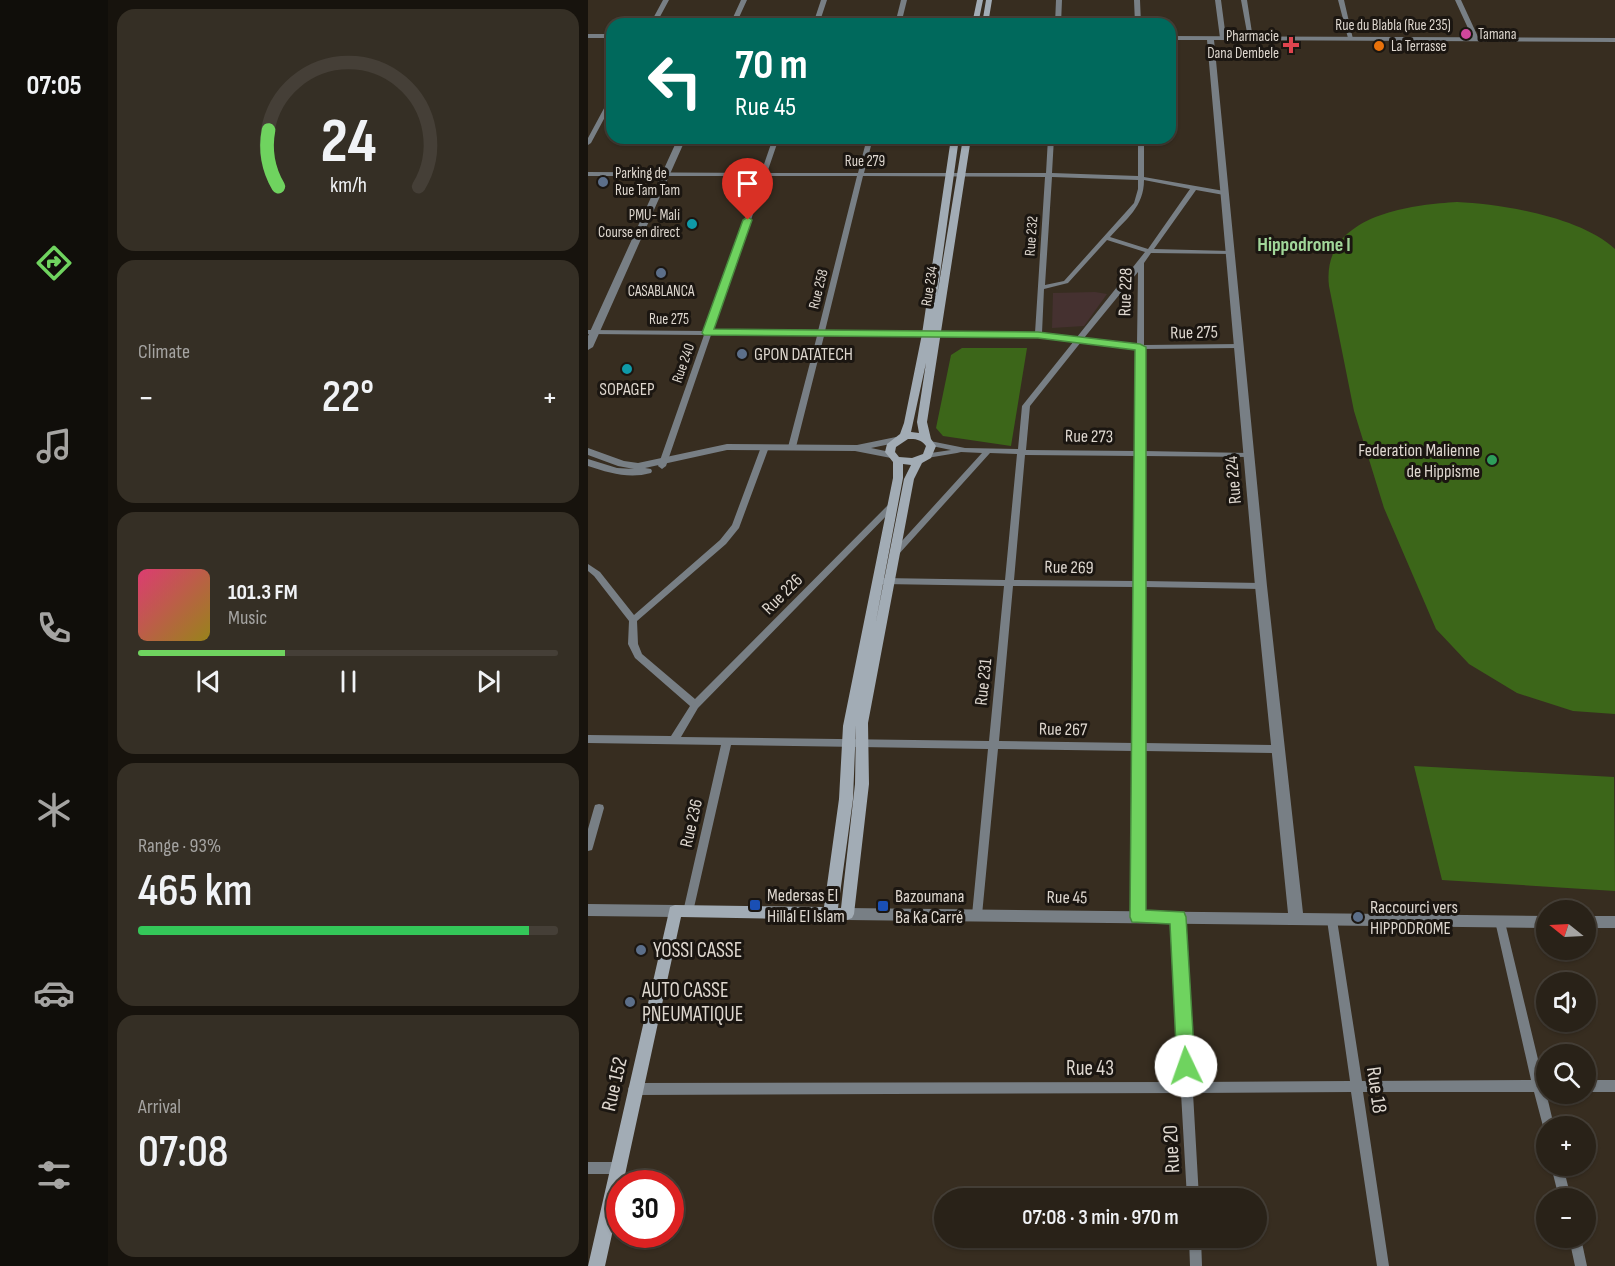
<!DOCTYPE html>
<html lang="en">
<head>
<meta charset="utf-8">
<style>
	:root { --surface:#292218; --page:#352f25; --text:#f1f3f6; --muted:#a5a4a2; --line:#453f37; --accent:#6fd35f }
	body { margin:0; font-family:"Sofia Sans Condensed",sans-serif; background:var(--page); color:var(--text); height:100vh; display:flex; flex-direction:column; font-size:22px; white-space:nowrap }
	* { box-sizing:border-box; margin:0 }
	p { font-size:20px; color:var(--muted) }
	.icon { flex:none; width:33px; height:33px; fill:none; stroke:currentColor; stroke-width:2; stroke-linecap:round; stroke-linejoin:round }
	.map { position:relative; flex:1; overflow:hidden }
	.drawer { display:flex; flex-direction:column; gap:9px; padding:9px; background:#17130d; width:480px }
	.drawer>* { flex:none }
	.hud { position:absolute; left:18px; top:18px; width:570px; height:126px; border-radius:18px; box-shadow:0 2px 4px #0004,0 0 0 2px var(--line); background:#00695c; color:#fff; overflow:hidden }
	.needle { width:39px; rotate:288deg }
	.fabs { position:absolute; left:948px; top:900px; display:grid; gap:12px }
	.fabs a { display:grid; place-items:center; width:60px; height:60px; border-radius:50%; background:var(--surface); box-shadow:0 2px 4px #0004,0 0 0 2px var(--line); font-size:30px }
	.speed { position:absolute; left:18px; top:1170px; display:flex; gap:12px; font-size:30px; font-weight:700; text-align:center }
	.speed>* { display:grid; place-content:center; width:78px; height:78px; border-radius:50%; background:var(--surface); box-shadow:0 2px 4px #0004,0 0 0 2px var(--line); line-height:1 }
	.speed .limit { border:9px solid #d22; background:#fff; color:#111 }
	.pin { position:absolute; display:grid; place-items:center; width:51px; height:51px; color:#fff; margin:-62px -26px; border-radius:50% 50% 50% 0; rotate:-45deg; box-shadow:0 0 6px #0007 }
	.pin .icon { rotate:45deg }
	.me { position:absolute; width:66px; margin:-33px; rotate:357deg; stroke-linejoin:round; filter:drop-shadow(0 0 4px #0008) }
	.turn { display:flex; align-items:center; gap:21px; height:126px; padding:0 30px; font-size:27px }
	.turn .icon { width:78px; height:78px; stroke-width:2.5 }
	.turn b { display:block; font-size:42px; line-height:51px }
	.big { font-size:45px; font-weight:600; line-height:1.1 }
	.drawer .tile { flex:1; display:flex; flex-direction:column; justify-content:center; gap:9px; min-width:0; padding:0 21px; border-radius:18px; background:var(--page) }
	.drawer .dial { align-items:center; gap:0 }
	.dial svg { height:156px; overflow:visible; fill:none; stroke:var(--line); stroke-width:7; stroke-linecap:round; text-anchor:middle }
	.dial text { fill:var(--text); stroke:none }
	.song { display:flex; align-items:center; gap:18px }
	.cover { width:72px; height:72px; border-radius:9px; background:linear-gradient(135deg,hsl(340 70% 55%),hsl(50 70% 35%)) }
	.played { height:6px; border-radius:3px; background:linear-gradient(90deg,var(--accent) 35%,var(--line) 35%) }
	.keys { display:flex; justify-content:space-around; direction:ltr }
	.heat { display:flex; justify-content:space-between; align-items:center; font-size:33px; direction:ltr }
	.charge { height:9px; border-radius:4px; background:linear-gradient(90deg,#34c759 93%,var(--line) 0) }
	.trip { position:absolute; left:346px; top:1188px; width:333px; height:60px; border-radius:30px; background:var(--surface); box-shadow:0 2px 4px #0004,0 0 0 2px var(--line); font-weight:600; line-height:60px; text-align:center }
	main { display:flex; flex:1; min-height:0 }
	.menu { display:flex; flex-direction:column; width:108px; justify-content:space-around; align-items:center; background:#100e0a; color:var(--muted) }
	.menu .icon { width:42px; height:42px }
	.menu .active { color:var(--accent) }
	.menu b { font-size:27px; color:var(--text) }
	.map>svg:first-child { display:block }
	.industrial { fill:#453130 }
	.green { fill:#3c6619 }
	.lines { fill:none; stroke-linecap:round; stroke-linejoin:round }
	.minor { fill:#787f85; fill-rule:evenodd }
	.tertiary { fill:#787f85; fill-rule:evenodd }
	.secondary { fill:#a2acb5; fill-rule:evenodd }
	.route { fill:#6fd35f; stroke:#48893e; stroke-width:1.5 }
	.hotel-dot { fill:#d1479c; stroke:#1b1611; stroke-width:2 }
	.health-dot { fill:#e0444e; stroke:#1b1611; stroke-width:2 }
	.food-dot { fill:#e8710a; stroke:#1b1611; stroke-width:2 }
	.service-dot { fill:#5c6f8a; stroke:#1b1611; stroke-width:2 }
	.culture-dot { fill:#0f9aa8; stroke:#1b1611; stroke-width:2 }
	.leisure-dot { fill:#2e9e5b; stroke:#1b1611; stroke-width:2 }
	.transit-dot { fill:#1a4fb4; stroke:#1b1611; stroke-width:2 }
	.labels { text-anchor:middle; stroke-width:6; stroke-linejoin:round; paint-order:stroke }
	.far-street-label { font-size:15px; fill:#ded7cf; stroke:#1b1611 }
	.far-poi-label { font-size:15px; fill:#ded7cf; stroke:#1b1611; text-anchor:start }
	.street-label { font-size:18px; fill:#ded7cf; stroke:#1b1611 }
	.poi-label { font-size:18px; fill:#ded7cf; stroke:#1b1611; text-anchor:start }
	.far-district-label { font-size:20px; font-weight:bold; fill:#a1d699; stroke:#1b1611 }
	.near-poi-label { font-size:21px; fill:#ded7cf; stroke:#1b1611; text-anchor:start }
	.near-street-label { font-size:21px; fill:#ded7cf; stroke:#1b1611 }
</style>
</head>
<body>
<main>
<nav class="menu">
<b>07:05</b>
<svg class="icon active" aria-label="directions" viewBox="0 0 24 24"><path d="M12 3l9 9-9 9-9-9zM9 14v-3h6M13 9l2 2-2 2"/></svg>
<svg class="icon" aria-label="music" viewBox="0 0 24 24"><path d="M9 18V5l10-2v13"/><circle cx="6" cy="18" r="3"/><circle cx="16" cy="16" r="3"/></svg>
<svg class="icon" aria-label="phone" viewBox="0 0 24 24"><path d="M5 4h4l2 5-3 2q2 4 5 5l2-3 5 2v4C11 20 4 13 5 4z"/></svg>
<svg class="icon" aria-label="climate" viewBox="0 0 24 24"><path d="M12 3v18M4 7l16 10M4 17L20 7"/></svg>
<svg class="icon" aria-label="car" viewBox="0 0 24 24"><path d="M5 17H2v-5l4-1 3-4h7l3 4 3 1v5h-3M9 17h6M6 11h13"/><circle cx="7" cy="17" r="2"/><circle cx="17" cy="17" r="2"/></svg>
<svg class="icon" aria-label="filters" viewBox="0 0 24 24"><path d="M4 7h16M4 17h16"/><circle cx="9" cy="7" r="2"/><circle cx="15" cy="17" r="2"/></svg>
</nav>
<section class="drawer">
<div class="tile dial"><svg viewBox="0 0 100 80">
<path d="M14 69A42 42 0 1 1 86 69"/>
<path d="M14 69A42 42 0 0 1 9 40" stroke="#6fd35f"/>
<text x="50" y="56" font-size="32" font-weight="700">24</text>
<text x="50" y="72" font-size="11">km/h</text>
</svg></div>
<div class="tile"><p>Climate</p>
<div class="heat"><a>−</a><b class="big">22°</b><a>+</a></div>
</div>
<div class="tile">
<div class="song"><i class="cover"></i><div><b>101.3 FM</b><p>Music</p></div></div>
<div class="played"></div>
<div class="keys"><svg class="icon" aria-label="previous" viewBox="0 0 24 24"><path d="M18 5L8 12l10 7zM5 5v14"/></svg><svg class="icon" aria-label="pause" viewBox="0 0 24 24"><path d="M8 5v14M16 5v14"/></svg><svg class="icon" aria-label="next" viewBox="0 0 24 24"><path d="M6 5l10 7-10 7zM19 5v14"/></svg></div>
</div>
<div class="tile"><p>Range · 93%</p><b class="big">465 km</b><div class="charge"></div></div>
<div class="tile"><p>Arrival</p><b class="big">07:08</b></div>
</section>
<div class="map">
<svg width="1027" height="1266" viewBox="0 0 1027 1266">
	<rect width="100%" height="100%" fill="#372d20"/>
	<!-- industrial -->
	<path class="industrial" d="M 507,292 L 519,294 L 496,326 L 464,328 L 465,293 Z"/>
	<!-- green -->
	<path class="green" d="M 869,202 C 915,204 993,217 1027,249 L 1027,714 L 985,711 L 929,693 L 881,664 L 848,629 L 796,508 L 766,411 L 741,286 C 733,217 817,205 869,202 Z
		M 374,348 L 439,348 L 423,446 L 355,436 L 348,428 L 363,355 Z
		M 826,766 L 1026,777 L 1027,891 L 854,880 Z"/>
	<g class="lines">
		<!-- minor -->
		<path class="minor" d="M 75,0 L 81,0 L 68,24 L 62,24 Z
			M 233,0 L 239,0 L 231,24 L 225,24 Z
			M 313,0 L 319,0 L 313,24 L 307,24 Z
			M 468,0 L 474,0 L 473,24 L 467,24 Z
			M 546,0 L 552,0 L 553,24 L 547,24 Z
			M 627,0 L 633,0 L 638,38 L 635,40 L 632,38 Z
			M 653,0 L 659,0 L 665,39 L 660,38 Z
			M 750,0 L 756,0 L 765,39 L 760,38 Z
			M 867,0 L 873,0 L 891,39 L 890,40 L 885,39 Z
			M 0,34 L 24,34 L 24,38 L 0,38 Z
			M 24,97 L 24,104 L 3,143 L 0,145 L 0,138 L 21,99 Z
			M 185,138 L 191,138 L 179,173 L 270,173 L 279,138 L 285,138 L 276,173 L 458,173 L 460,138 L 466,138 L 464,173 L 550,176 L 550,138 L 556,138 L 556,177 L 636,191 L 639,193 L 636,195 L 608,190 L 566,249 L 642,251 L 644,252 L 644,254 L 563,253 L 556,263 L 556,345 L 651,344 L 655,346 L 651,348 L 556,349 L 556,451 L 661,453 L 665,455 L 661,457 L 556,456 L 556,581 L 673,583 L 677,586 L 673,589 L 556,587 L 556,743 L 690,745 L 693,746 L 695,749 L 693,752 L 690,753 L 556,751 L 555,917 L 554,920 L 550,922 L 546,920 L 545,917 L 546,751 L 410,749 L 394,915 L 393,918 L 389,920 L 385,918 L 384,915 L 400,749 L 143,745 L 105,912 L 104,915 L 100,917 L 96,915 L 95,912 L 133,745 L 0,743 L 0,735 L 83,736 L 102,706 L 47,658 L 40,644 L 41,621 L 6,576 L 0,571 L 0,564 L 12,572 L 46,615 L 132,540 L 144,525 L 173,447 L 177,445 L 181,447 L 151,528 L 138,544 L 49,621 L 50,644 L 54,654 L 107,699 L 301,504 L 307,504 L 308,506 L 110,708 L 93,737 L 401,741 L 416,586 L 295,584 L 291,581 L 295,578 L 417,580 L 429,454 L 402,453 L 310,555 L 304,555 L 303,553 L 394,453 L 373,452 L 369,453 L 339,458 L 335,456 L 336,454 L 363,450 L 339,445 L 338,443 L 339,441 L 342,441 L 377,448 L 430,449 L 434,406 L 486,341 L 450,337 L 236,336 L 208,447 L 204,449 L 200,447 L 229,336 L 123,335 L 78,466 L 74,469 L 70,466 L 116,335 L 0,334 L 0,330 L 117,331 L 172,176 L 0,176 L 0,172 L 173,173 ZM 178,176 L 269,176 L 230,331 L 125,331 ZM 275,176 L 457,177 L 447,333 L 237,331 ZM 464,177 L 550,180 L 550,189 L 546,203 L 476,281 L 457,285 ZM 556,180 L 602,189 L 560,249 L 522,237 C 538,219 556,207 556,180 ZM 519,240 L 557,252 L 489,337 L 454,333 L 456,289 L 480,283 ZM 550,272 L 549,344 L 496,338 ZM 493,342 L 549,349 L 548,451 L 438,450 L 442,406 ZM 437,455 L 548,456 L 547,581 L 426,580 ZM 425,586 L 547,587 L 546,743 L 411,741 Z
			M 11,804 L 15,805 L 16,808 L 5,847 L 4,850 L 0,851 L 0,829 L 6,808 L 7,805 Z
			M 590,912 L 594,914 L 595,917 L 605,1082 L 762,1081 L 739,920 L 740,917 L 744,915 L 748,917 L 749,920 L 774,1081 L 943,1080 L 907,921 L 908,918 L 912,916 L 916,918 L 955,1080 L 958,1081 L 958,1092 L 966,1126 L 958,1126 L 958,1131 L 956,1130 L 946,1092 L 775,1092 L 801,1266 L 789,1266 L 763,1092 L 605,1093 L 611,1198 L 599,1198 L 593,1093 L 46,1095 L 42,1093 L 40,1089 L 42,1085 L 46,1083 L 593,1082 L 585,917 L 586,914 Z
			M 998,1080 L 1027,1080 L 1027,1092 L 998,1092 Z
			M 0,1162 L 28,1162 L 32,1164 L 34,1168 L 32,1172 L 28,1174 L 0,1174 Z
			M 963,1166 L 975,1166 L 983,1198 L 971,1198 Z
			M 601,1238 L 613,1238 L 614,1266 L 602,1266 Z
			M 981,1238 L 993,1238 L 999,1266 L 987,1266 Z"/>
		<!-- tertiary -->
		<path class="tertiary" d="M 153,0 L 159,0 L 148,24 L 142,24 Z
			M 582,36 L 1027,38 L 1027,42 L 626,40 L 679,586 L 715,913 L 958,916 L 958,928 L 259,920 L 254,918 L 252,914 L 254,910 L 259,908 L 700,913 L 667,586 L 619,40 L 582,40 Z
			M 90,138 L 98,138 L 5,347 L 0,350 L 0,336 Z
			M 308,437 L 313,440 L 312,442 L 283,448 L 307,453 L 308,455 L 307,457 L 303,458 L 267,451 L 139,450 L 57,468 L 63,469 L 64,471 L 63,473 C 41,479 21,473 0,466 L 0,459 L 29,468 L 46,469 L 30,466 L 0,455 L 0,448 L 36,461 L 50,463 L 139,444 L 269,445 Z
			M 0,904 L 87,905 L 92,907 L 94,911 L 92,915 L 87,917 L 0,916 Z
			M 998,916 L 1027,916 L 1027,928 L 998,928 Z"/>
		<!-- secondary -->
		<path class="secondary" d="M 389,0 L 395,0 L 390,24 L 384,24 Z
			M 398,0 L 404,0 L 400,24 L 394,24 Z
			M 363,138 L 371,138 L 349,296 L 375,138 L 383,138 L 339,422 L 343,439 L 348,446 L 343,458 L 334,463 L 326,479 L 280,723 L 281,784 L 266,914 L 264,918 L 259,920 L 93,917 L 35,1184 L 32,1184 L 32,1198 L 17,1266 L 0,1266 L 82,907 L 87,905 L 236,907 L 251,799 L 255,726 L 305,478 L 305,462 L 297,452 L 299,444 L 312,434 L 316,423 L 334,334 ZM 338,363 L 329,422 L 331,433 L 323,432 ZM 320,439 C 327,439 333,439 338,446 L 335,454 L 324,458 L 311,457 L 307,452 L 308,447 ZM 315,464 L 323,465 L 316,479 L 288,621 L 315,478 ZM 268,725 L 267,784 L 253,908 L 250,908 L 265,799 Z"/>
	</g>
	<!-- route -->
	<path class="route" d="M 160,217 L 164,220 L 126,329 L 450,332 L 552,344 L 558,347 L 558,910 L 596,912 L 598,917 L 607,1066 L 604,1071 L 598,1074 L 591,1071 L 589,1066 L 582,924 L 544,922 L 542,917 L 547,350 L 450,338 L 116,335 L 114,333 L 155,220 Z"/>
	<!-- markers -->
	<circle class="hotel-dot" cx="878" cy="34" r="6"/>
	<path class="health-dot" d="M700 36h6v6h6v6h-6v6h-6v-6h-6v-6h6z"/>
	<circle class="food-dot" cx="791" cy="46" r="6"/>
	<g class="service-dot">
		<circle cx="15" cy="182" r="6"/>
		<circle cx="73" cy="273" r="6"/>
		<circle cx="154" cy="354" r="6"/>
		<circle cx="770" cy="917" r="6"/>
		<circle cx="53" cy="950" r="6"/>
		<circle cx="42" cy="1002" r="6"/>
	</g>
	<g class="culture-dot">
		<circle cx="104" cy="224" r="6"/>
		<circle cx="39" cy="369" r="6"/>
	</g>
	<circle class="leisure-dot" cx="904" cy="460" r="6"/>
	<g class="transit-dot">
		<rect x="161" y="899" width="12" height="12" rx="3"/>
		<rect x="289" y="900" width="12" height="12" rx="3"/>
	</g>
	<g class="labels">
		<!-- far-street labels -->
		<g class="far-street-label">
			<text x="805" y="30">Rue du Blabla (Rue 235)</text>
			<text x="277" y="166">Rue 279</text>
			<text transform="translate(443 236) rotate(-86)" y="5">Rue 232</text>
			<text transform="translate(341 286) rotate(-81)" y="5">Rue 234</text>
			<text transform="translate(230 289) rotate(-76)" y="5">Rue 258</text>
			<text x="81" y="324">Rue 275</text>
			<text transform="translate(95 363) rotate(-71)" y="5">Rue 240</text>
		</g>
		<!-- far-poi labels -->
		<g class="far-poi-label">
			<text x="890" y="39">Tamana</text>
			<text x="691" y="41" text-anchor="end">Pharmacie<tspan x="691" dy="17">Dana Dembele</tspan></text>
			<text x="803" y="51">La Terrasse</text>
			<text x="27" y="178">Parking de<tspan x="27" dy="17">Rue Tam Tam</tspan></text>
			<text x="92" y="220" text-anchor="end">PMU- Mali<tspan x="92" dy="17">Course en direct</tspan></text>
			<text x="73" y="296" text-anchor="middle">CASABLANCA</text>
		</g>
		<!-- street labels -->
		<g class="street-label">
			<text transform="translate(537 292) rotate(-88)" y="6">Rue 228</text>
			<text transform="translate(606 332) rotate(-1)" y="6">Rue 275</text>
			<text transform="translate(501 436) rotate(1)" y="6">Rue 273</text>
			<text transform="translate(645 480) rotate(-95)" y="6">Rue 224</text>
			<text transform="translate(481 567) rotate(1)" y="6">Rue 269</text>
			<text transform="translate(194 594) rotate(-45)" y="6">Rue 226</text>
			<text transform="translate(395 682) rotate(-84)" y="6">Rue 231</text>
			<text transform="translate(475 729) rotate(1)" y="6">Rue 267</text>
			<text transform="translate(103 823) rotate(-77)" y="6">Rue 236</text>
			<text transform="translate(479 897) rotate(1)" y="6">Rue 45</text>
		</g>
		<!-- poi labels -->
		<g class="poi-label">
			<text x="166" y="360">GPON DATATECH</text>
			<text x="39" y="395" text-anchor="middle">SOPAGEP</text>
			<text x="892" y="456" text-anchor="end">Federation Malienne<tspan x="892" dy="21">de Hippisme</tspan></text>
			<text x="179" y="901">Medersas El<tspan x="179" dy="21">Hillal El Islam</tspan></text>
			<text x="307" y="902">Bazoumana<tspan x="307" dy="21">Ba Ka Carré</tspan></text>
			<text x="782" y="913">Raccourci vers<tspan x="782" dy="21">HIPPODROME</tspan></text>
		</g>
		<!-- far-district labels -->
		<g class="far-district-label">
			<text x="716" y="251">Hippodrome I</text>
		</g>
		<!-- near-poi labels -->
		<g class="near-poi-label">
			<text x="65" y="957">YOSSI CASSE</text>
			<text x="54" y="997">AUTO CASSE<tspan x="54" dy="24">PNEUMATIQUE</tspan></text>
		</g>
		<!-- near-street labels -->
		<g class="near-street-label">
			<text x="502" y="1075">Rue 43</text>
			<text transform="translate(26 1084) rotate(-77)" y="7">Rue 152</text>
			<text transform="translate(789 1090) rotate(82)" y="7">Rue 18</text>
			<text transform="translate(583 1149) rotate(-93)" y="7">Rue 20</text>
		</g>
	</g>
</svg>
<div class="fabs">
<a><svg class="needle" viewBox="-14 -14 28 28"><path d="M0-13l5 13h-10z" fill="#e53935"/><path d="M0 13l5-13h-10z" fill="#a5a4a2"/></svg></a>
<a><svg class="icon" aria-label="sound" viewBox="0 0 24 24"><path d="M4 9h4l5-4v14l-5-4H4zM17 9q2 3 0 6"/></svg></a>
<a><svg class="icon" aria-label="search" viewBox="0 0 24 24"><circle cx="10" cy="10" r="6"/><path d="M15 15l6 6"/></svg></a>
<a>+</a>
<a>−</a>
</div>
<div class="speed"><div class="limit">30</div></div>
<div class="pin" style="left:160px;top:220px;background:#d93025"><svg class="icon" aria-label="arrive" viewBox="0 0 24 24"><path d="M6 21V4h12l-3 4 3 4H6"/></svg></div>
<svg class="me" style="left:598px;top:1066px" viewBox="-20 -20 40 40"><circle r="19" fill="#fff"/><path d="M0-13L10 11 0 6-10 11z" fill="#6fd35f"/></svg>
<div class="trip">07:08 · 3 min · 970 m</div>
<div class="hud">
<div class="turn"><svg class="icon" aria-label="left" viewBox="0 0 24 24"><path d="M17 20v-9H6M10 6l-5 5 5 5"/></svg><div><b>70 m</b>Rue 45</div></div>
</div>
</div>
</main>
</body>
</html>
